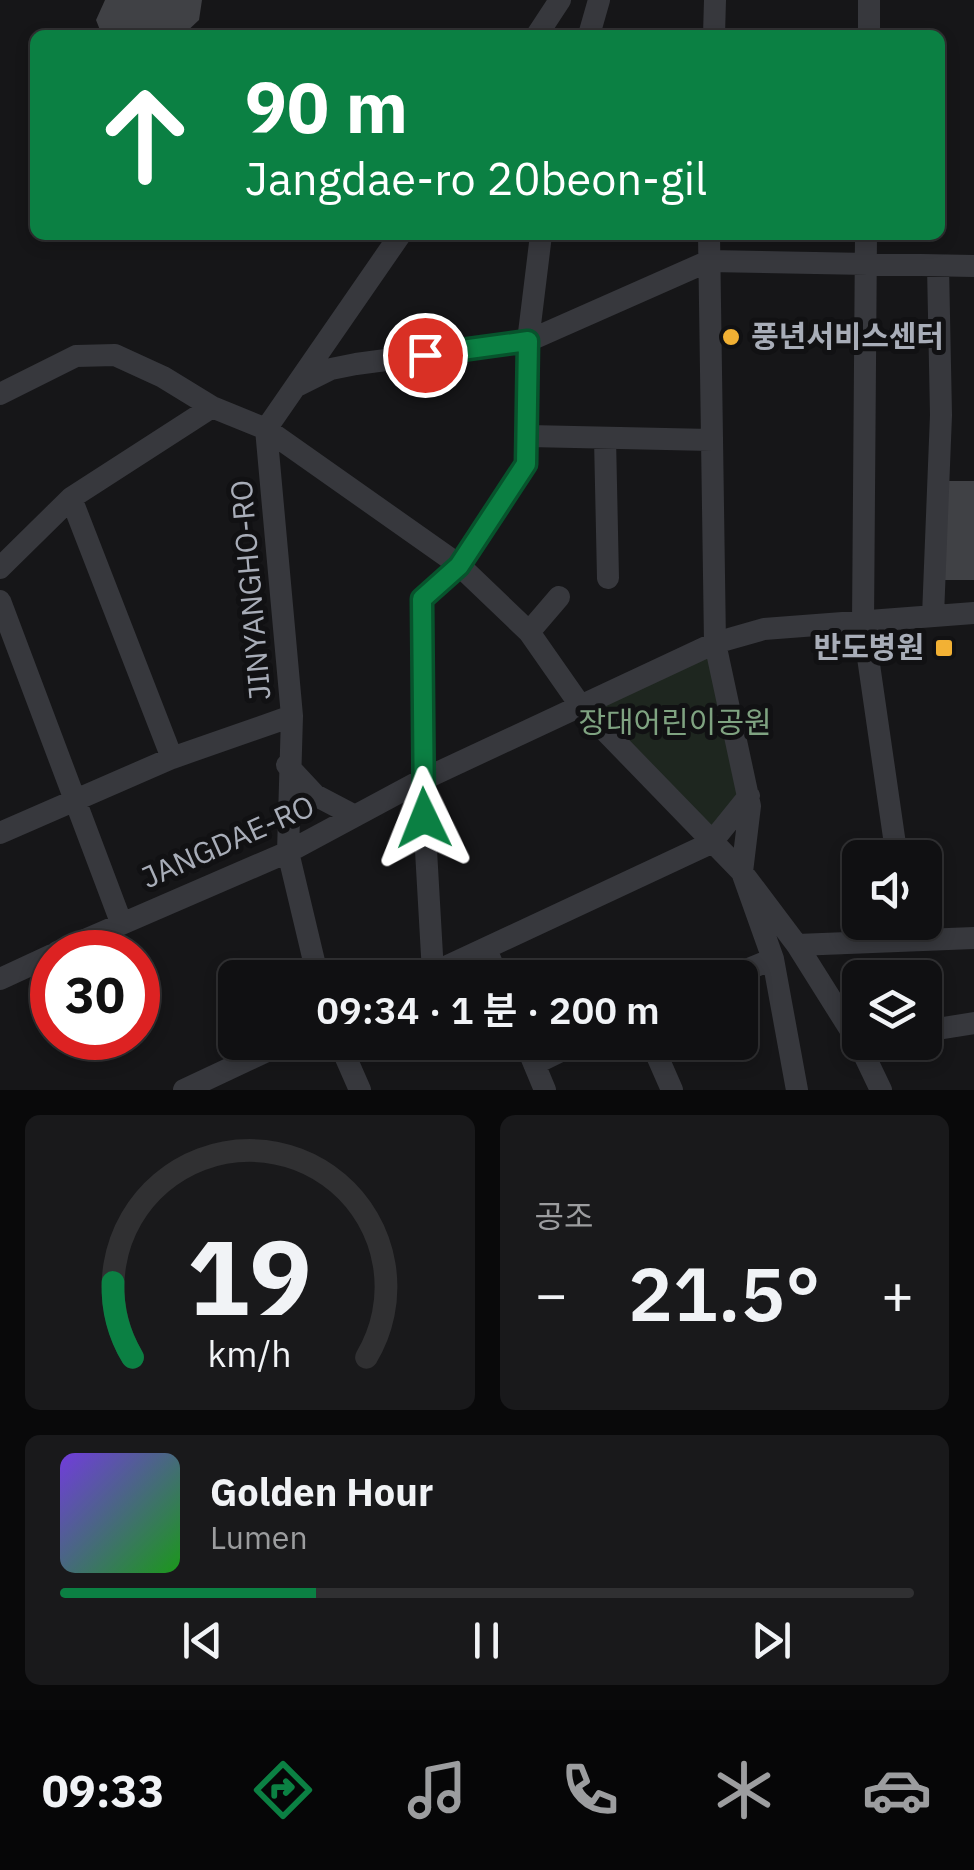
<!DOCTYPE html>
<html lang="ko">
<head>
<meta charset="utf-8">
<style>
	:root { --surface:#101012; --page:#19191b; --text:#f1f3f6; --muted:#9c9d9f; --line:#303032; --accent:#0b8043 }
	body { margin:0; font-family:"IBM Plex Sans","Noto Sans KR",sans-serif; background:var(--page); color:var(--text); height:100vh; display:flex; flex-direction:column; font-size:38px; white-space:nowrap }
	* { box-sizing:border-box; margin:0 }
	p { font-size:32px; color:var(--muted) }
	.icon { flex:none; width:55px; height:55px; fill:none; stroke:currentColor; stroke-width:2; stroke-linecap:round; stroke-linejoin:round }
	.map { position:relative; height:1090px; overflow:hidden }
	.panel { display:flex; flex-direction:column; gap:25px; padding:25px; background:#09090a; flex:1 }
	.panel>* { flex:none }
	.hud { position:absolute; left:30px; top:30px; width:915px; height:210px; border-radius:15px; box-shadow:0 5px 15px #0003,0 0 0 2px var(--line); background:#0b8043; color:#fff; overflow:hidden }
	.buttons { position:absolute; left:842px; top:840px; display:grid; gap:20px }
	.buttons a { display:grid; place-items:center; width:100px; height:100px; border-radius:15px; background:var(--surface); box-shadow:0 5px 15px #0003,0 0 0 2px var(--line); font-size:50px }
	.speed { position:absolute; left:30px; top:930px; display:flex; gap:20px; font-size:50px; font-weight:700; text-align:center }
	.speed>* { display:grid; place-content:center; width:130px; height:130px; border-radius:50%; background:var(--surface); box-shadow:0 5px 15px #0003,0 0 0 2px var(--line); line-height:1 }
	.speed .limit { border:15px solid #d22; background:#fff; color:#111 }
	.pin { position:absolute; display:grid; place-items:center; width:85px; height:85px; color:#fff; margin:-42px; border:5px solid #fff; border-radius:50%; box-shadow:0 2px 10px #0007 }
	.me { position:absolute; width:110px; margin:-55px; rotate:358deg; stroke-linejoin:round; filter:drop-shadow(0 0 8px #0008) }
	.turn { display:flex; align-items:center; gap:35px; height:210px; padding:0 50px; font-size:45px }
	.turn .icon { width:130px; height:130px; stroke-width:2.5 }
	.turn b { display:block; font-size:70px; line-height:85px }
	.big { font-size:75px; font-weight:600; line-height:1.1 }
	.panel .widget { flex:1; display:flex; flex-direction:column; justify-content:center; gap:15px; min-width:0; padding:0 35px; border-radius:15px; background:var(--page) }
	.panel .dial { align-items:center; gap:0 }
	.dial svg { height:260px; overflow:visible; fill:none; stroke:var(--line); stroke-width:7; stroke-linecap:round; text-anchor:middle }
	.dial text { fill:var(--text); stroke:none }
	.song { display:flex; align-items:center; gap:30px }
	.cover { width:120px; height:120px; border-radius:15px; background:linear-gradient(135deg,hsl(260 70% 55%),hsl(120 70% 35%)) }
	.played { height:10px; border-radius:5px; background:linear-gradient(90deg,var(--accent) 30%,var(--line) 30%) }
	.keys { display:flex; justify-content:space-around; direction:ltr }
	.heat { display:flex; justify-content:space-between; align-items:center; font-size:55px; direction:ltr }
	.panel .tiles { flex:1; display:grid; gap:25px; grid-template-columns:1fr 1fr }
	.widget:last-child { grid-column:span 2 }
	.trip { position:absolute; left:218px; top:960px; width:540px; height:100px; border-radius:15px; background:var(--surface); box-shadow:0 5px 15px #0003,0 0 0 2px var(--line); font-weight:600; line-height:100px; text-align:center }
	.dock { display:flex; height:160px; justify-content:space-around; align-items:center; background:#060607; color:var(--muted) }
	.dock .icon { width:70px; height:70px }
	.dock .active { color:var(--accent) }
	.dock b { font-size:45px; color:var(--text) }
	.map>svg:first-child { display:block }
	.green { fill:#1e261f }
	.building { fill:#404145 }
	.lines { fill:none; stroke-linecap:round; stroke-linejoin:round }
	.minor { stroke:#37383d; stroke-width:22 }
	.route-casing { stroke:#07532c; stroke-width:25 }
	.route { stroke:#0b8043; stroke-width:18 }
	.poi-dot { fill:#f2b134; stroke:#111113; stroke-width:4 }
	.labels { text-anchor:middle; stroke-width:10; stroke-linejoin:round; paint-order:stroke }
	.poi-label { font-size:30px; font-weight:bold; fill:#a8adb8; stroke:#111113; text-anchor:start }
	.street-label { font-size:30px; fill:#a8adb8; stroke:#111113 }
	.park-label { font-size:30px; fill:#7fa381; stroke:#111113 }
</style>
</head>
<body>
<div class="map">
<svg width="974" height="1090" viewBox="0 0 974 1090">
	<rect width="100%" height="100%" fill="#161618"/>
	<!-- green -->
	<path class="green" d="M 715,643 L 749,796 L 711,843 L 580,705 Z"/>
	<!-- building -->
	<path class="building" d="M 105,0 L 202,0 L 199,20 L 183,35 L 102,35 L 96,20 Z
		M 943,481 L 974,481 L 974,580 L 943,580 Z"/>
	<g class="lines">
		<!-- minor -->
		<path class="minor" d="M 537,35 L 560,0
			M 589,35 L 599,0
			M 714,35 L 715,0
			M 869,35 L 869,0
			M 709,235 L 715,643 L 750,806 L 742,872 L 773,959 L 797,1090
			M 866,235 L 863,623 L 897,858
			M 299,385 L 331,369 L 356,364 L 528,341 L 709,261 L 974,266
			M 0,394 L 76,356 L 115,355 L 163,377 L 212,407 L 266,429 L 459,565 L 529,632 L 580,705 L 742,872 L 797,945 L 858,1042 L 881,1090
			M 529,436 L 711,440
			M 605,438 L 608,578
			M 71,498 L 172,758
			M 0,568 L 71,498 L 212,407
			M 0,601 L 121,922
			M 933,616 L 941,415 L 938,266
			M 529,632 L 559,597
			M 287,765 L 315,795 L 355,816
			M 0,833 L 172,758 L 292,716
			M 797,945 L 974,938
			M 486,949 L 498,978
			M 57,952 L 288,852 L 422,780 L 715,643 L 764,629 L 974,613
			M 433,973 L 422,780 L 423,599 L 459,565 L 526,464 L 528,341 L 541,235
			M 318,978 L 288,852 L 292,716 L 266,429 L 400,235
			M 422,978 L 711,843 L 749,796
			M 727,978 L 773,959
			M 0,979 L 52,955
			M 925,1031 L 974,1023
			M 339,1042 L 360,1090
			M 525,1042 L 545,1090
			M 651,1042 L 672,1090
			M 534,1064 L 579,1042
			M 184,1090 L 286,1042"/>
	</g>
	<g class="lines">
		<!-- route casing -->
		<g class="route-casing">
			<path id="route" d="M 424,818 L 422,599 L 459,566 L 526,464 L 528,341 L 425,355"/>
		</g>
		<!-- route -->
		<use href="#route" class="route"/>
	</g>
	<!-- markers -->
	<g class="poi-dot">
		<circle cx="731" cy="337" r="10"/>
		<rect x="934" y="638" width="20" height="20" rx="5"/>
	</g>
	<g class="labels">
		<!-- poi labels -->
		<g class="poi-label">
			<text x="751" y="347">풍년서비스센터</text>
			<text x="924" y="658" text-anchor="end">반도병원</text>
		</g>
		<!-- street labels -->
		<g class="street-label">
			<text transform="translate(251 590) rotate(-95)" y="10">JINYANGHO-RO</text>
			<text transform="translate(228 842) rotate(-24)" y="10">JANGDAE-RO</text>
		</g>
		<!-- park labels -->
		<g class="park-label">
			<text x="675" y="733">장대어린이공원</text>
		</g>
	</g>
</svg>
<div class="buttons">
<a><svg class="icon" aria-label="sound" viewBox="0 0 24 24"><path d="M4 9h4l5-4v14l-5-4H4zM17 9q2 3 0 6"/></svg></a>
<a><svg class="icon" aria-label="layers" viewBox="0 0 24 24"><path d="M12 4l9 5-9 5-9-5zM3 14l9 5 9-5"/></svg></a>
</div>
<div class="speed"><div class="limit">30</div></div>
<div class="pin" style="left:425px;top:355px;background:#d93025"><svg class="icon" aria-label="arrive" viewBox="0 0 24 24"><path d="M6 21V4h12l-3 4 3 4H6"/></svg></div>
<svg class="me" style="left:424px;top:818px" viewBox="-20 -20 40 40"><path d="M0-17L14 15 0 8-14 15z" fill="#0b8043" stroke="#fff" stroke-width="4"/></svg>
<div class="trip">09:34 · 1 분 · 200 m</div>
<div class="hud">
<div class="turn"><svg class="icon" aria-label="ahead" viewBox="0 0 24 24"><path d="M12 20V5M6 11l6-6 6 6"/></svg><div><b>90 m</b>Jangdae-ro 20beon-gil</div></div>
</div>
</div>
<section class="panel">
<div class="tiles">
<div class="widget dial"><svg viewBox="0 0 100 80">
<path d="M14 69A42 42 0 1 1 86 69"/>
<path d="M14 69A42 42 0 0 1 8 46" stroke="#0b8043"/>
<text x="50" y="56" font-size="32" font-weight="700">19</text>
<text x="50" y="72" font-size="11">km/h</text>
</svg></div>
<div class="widget"><p>공조</p>
<div class="heat"><a>−</a><b class="big">21.5°</b><a>+</a></div>
</div>
<div class="widget">
<div class="song"><i class="cover"></i><div><b>Golden Hour</b><p>Lumen</p></div></div>
<div class="played"></div>
<div class="keys"><svg class="icon" aria-label="previous" viewBox="0 0 24 24"><path d="M18 5L8 12l10 7zM5 5v14"/></svg><svg class="icon" aria-label="pause" viewBox="0 0 24 24"><path d="M8 5v14M16 5v14"/></svg><svg class="icon" aria-label="next" viewBox="0 0 24 24"><path d="M6 5l10 7-10 7zM19 5v14"/></svg></div>
</div>
</div>
</section>
<nav class="dock">
<b>09:33</b>
<svg class="icon active" aria-label="directions" viewBox="0 0 24 24"><path d="M12 3l9 9-9 9-9-9zM9 14v-3h6M13 9l2 2-2 2"/></svg>
<svg class="icon" aria-label="music" viewBox="0 0 24 24"><path d="M9 18V5l10-2v13"/><circle cx="6" cy="18" r="3"/><circle cx="16" cy="16" r="3"/></svg>
<svg class="icon" aria-label="phone" viewBox="0 0 24 24"><path d="M5 4h4l2 5-3 2q2 4 5 5l2-3 5 2v4C11 20 4 13 5 4z"/></svg>
<svg class="icon" aria-label="climate" viewBox="0 0 24 24"><path d="M12 3v18M4 7l16 10M4 17L20 7"/></svg>
<svg class="icon" aria-label="car" viewBox="0 0 24 24"><path d="M5 17H2v-5l4-1 3-4h7l3 4 3 1v5h-3M9 17h6M6 11h13"/><circle cx="7" cy="17" r="2"/><circle cx="17" cy="17" r="2"/></svg>
</nav>
</body>
</html>
